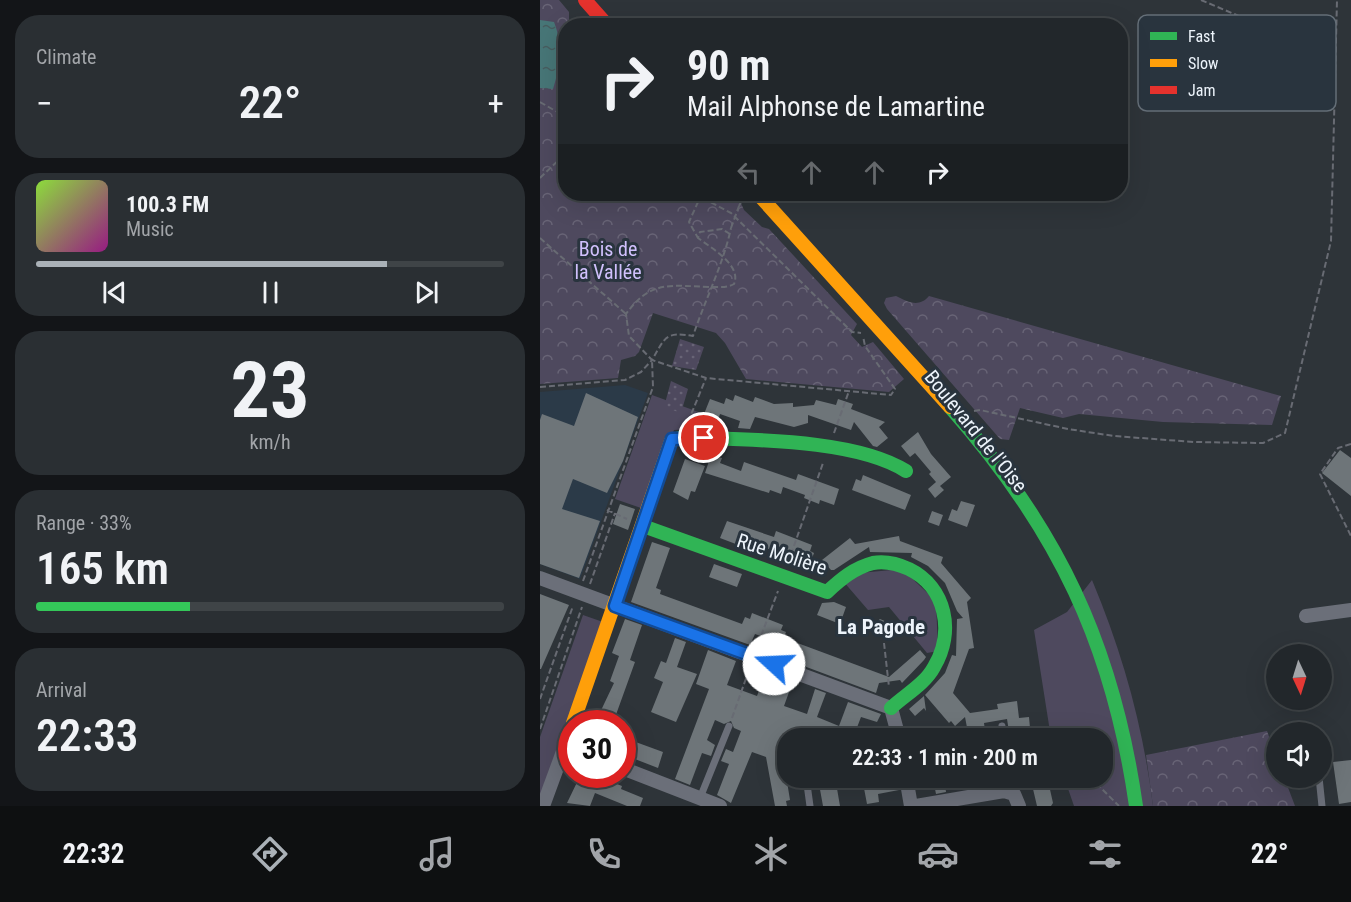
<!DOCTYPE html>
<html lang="en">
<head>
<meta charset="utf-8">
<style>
	:root { --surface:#22272b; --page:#2a2f33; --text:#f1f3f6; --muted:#a2a5a9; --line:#3f4447; --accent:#aab1b7 }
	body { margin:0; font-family:"Roboto Condensed",sans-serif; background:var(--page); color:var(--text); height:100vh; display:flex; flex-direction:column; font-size:22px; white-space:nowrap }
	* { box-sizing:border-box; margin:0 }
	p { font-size:20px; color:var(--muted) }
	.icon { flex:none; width:33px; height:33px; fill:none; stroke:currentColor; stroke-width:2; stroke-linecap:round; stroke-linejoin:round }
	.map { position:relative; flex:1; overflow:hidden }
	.side { display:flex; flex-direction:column; gap:15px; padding:15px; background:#131518; width:540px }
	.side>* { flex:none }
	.top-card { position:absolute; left:18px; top:18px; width:570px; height:183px; border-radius:24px; box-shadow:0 6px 24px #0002,0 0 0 2px var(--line); background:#22272b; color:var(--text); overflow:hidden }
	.needle { width:39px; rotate:176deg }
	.fabs { position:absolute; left:726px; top:644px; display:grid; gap:12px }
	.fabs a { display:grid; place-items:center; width:66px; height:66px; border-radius:50%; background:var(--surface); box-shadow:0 6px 24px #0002,0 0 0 2px var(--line); font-size:30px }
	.speed { position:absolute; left:18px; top:710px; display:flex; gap:12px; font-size:30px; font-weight:700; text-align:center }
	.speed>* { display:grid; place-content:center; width:78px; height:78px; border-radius:50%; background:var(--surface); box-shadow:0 6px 24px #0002,0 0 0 2px var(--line); line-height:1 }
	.speed .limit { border:9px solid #d22; background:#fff; color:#111 }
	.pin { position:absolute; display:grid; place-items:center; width:51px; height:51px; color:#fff; margin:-26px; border:3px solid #fff; border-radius:50%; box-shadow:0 2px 6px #0007 }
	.me { position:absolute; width:66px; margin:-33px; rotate:290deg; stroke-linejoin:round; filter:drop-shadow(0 0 4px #0008) }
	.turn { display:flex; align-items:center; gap:21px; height:126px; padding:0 30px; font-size:27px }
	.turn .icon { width:78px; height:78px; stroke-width:2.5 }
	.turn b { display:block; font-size:42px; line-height:51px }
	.lanes { display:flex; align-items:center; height:57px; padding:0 30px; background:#0003; justify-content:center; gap:30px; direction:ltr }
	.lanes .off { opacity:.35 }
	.big { font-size:45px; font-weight:600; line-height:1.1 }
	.side .card { flex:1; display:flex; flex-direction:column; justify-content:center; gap:9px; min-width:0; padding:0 21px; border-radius:24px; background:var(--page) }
	.side .dial { align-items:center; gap:0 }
	.dial b { font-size:78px; line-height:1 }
	.song { display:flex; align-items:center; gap:18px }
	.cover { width:72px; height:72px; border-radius:9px; background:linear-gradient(135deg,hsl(90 70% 55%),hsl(310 70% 35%)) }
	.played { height:6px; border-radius:3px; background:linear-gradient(90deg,var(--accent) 75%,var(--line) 75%) }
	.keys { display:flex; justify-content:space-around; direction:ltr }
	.heat { display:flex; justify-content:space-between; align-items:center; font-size:33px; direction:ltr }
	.charge { height:9px; border-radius:4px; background:linear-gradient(90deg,#34c759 33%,var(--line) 0) }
	.trip { position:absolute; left:237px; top:728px; width:336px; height:60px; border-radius:24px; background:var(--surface); box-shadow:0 6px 24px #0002,0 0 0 2px var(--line); font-weight:600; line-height:60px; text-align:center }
	.menu { display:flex; height:96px; justify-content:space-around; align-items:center; background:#0e1011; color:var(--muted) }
	.menu .icon { width:42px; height:42px }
	.menu .selected { color:var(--accent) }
	.menu b { font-size:27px; color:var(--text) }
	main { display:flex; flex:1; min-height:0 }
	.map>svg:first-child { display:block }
	.built { fill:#2b3a48 }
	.green { fill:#4e495e }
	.forest { fill:url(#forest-crowns) }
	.park { fill:url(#park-dots) }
	.water { fill:url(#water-ripples) }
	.building { fill:#6e7579 }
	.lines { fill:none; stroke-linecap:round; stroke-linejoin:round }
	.path { stroke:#686b73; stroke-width:2; stroke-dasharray:6 3; stroke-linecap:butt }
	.lane { stroke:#6b6f79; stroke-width:7 }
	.street { stroke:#6b6f79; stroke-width:14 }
	.fast { stroke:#30b455; stroke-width:14 }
	.slow { stroke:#ff9f0a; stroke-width:14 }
	.jam { stroke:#e5322d; stroke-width:14 }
	.path-bridge { stroke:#686b73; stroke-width:2; stroke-dasharray:6 3; stroke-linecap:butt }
	.route-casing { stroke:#114b97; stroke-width:15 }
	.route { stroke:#1a73e8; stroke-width:10 }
	.labels { text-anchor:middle; stroke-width:6; stroke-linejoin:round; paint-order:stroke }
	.park-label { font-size:20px; fill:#d0c0fc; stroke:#29343e }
	.street-label { font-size:20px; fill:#edf4fb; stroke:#29343e }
	.neighbourhood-label { font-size:21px; font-weight:bold; fill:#edf4fb; stroke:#29343e }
	.key { fill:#29343e; stroke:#646e77; stroke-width:1.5 }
	.key-label { font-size:16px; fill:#edf4fb }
</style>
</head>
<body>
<main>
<section class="side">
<div class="card"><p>Climate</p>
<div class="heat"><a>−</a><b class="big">22°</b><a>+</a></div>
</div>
<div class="card">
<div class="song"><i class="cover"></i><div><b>100.3 FM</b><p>Music</p></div></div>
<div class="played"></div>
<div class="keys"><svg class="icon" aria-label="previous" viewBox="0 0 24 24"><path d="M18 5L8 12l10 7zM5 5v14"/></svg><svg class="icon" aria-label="pause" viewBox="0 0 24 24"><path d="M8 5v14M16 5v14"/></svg><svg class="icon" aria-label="next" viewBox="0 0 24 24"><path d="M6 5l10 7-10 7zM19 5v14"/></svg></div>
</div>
<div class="card dial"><b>23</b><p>km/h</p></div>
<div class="card"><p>Range · 33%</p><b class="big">165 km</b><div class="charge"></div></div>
<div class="card"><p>Arrival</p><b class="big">22:33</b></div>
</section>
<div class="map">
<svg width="811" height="806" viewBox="0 0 811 806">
	<defs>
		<pattern id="forest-crowns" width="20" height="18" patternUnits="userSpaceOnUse" patternTransform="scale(1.5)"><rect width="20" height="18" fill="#4e495e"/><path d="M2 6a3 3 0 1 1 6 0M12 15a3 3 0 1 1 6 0" fill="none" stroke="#686476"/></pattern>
		<pattern id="park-dots" width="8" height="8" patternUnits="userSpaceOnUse" patternTransform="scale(1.5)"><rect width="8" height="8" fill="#4e495e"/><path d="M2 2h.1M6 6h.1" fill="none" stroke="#686476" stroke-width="1.8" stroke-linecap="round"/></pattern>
		<pattern id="water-ripples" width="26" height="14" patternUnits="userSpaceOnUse" patternTransform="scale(1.5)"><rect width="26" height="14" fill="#477677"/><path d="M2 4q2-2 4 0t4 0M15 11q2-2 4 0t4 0" fill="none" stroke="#475d5f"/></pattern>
	</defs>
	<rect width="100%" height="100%" fill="#2e3439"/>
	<!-- built -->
	<path class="built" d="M 85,385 L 108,393 L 40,579 L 0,564 L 0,392 Z"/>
	<!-- green -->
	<path class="green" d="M 112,395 L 164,414 L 158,429 L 134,430 L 101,508 L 75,499 Z
		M 362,569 L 396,601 L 398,651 L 387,653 L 349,607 L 328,610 L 303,581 L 309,574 Z
		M 552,580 C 583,654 603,726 613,806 L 534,806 L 524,777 L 562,777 L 562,738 L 511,738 L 494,630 L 527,612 Z
		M 43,615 L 63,622 L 0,799 L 0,737 Z
		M 483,777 L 524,777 L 485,787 Z"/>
	<!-- forest -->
	<path class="forest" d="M 0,0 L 19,0 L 29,12 L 29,25 L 26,26 L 26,194 L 197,194 L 204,210 L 222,227 L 229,229 L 317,324 L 311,335 L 322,347 L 333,342 L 364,379 L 349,392 L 206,379 L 185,343 L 176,333 L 113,313 L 99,352 L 95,356 L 81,360 L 78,378 L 0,384 Z
		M 356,296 C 368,302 379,308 389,296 L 741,396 L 732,425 L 623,422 L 539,414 L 523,418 L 480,408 L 469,440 L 460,439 L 347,309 L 344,303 L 346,298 Z
		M 727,731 L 736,756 L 736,777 L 744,777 L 755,806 L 613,806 L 606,755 Z"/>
	<!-- park -->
	<path class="park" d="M 140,339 L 164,347 L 156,370 L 132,366 Z
		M 131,381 L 148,389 L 141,413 L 124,407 Z"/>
	<!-- water -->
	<path class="water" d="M 0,20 L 14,22 C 23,45 20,66 13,89 L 0,88 Z"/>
	<!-- building -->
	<path class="building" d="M 46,393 L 98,417 L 83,461 L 67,493 L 33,479 L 22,509 L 60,521 L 39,578 L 0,564 L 0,420 L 2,414 L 34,426 Z
		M 195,395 L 213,402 L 215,397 L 234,404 L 253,403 L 253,407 L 274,405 L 276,400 L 296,405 L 298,399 L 313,404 L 311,409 L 345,422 L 339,427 L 348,438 L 337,447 L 333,446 L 314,422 L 311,430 L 268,415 L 268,423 L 254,427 L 215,417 L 210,429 L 198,428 L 200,421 L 180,414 L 178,420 L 164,414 L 170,399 L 184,404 L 186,398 L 193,401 Z
		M 378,432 L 391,454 L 411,477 L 400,486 L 404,490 L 395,498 L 388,489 L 396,482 L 389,474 L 391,472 L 375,453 L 370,457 L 361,446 Z
		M 800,450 L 811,458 L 811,496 L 782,473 Z
		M 171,455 L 182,458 L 180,463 L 201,471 L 204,462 L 256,480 L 258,474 L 299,489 L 294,505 L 280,500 L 279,504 L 264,498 L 265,495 L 243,487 L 241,494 L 230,490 L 229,493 L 165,473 Z
		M 145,459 L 165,466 L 155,492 L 151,491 L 148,500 L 133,492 Z
		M 323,475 L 371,495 L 365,510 L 312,490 L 316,479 L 321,481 Z
		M 421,501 L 435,505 L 427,527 L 408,520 L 412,509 L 417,511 Z
		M 80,504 L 95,509 L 88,530 L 73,524 Z
		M 392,511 L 403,515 L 399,526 L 388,522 Z
		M 187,521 L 234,537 L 236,531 L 272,545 L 270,551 L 274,553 L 270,564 L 204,540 L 201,546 L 180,538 Z
		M 359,536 L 360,541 L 403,557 L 401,563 L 431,598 L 427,602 L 434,648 L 429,649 L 413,693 L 430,713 L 458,709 L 457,704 L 477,701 L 479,718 L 489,717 L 490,728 L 482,729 L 483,738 L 470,738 L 467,719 L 444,723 L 446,738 L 429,738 L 425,717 L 415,726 L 411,721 L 409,723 L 385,695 L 405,673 L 412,655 L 416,656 L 417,619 L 423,618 L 417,611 L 405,583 L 388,566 L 371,557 L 372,553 L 330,552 L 329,547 L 294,570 L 291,570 L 282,560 L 310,538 L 315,544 Z
		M 112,542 L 130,548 L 116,588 L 121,590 L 120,594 L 202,624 L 205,617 L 210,619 L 212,613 L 243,625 L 241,630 L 246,632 L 244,638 L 349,677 L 380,650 L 386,657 L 384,660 L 362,683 L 360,680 L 339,683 L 336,693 L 237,656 L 242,644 L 215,634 L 210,645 L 91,602 Z
		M 174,564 L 202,574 L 197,587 L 169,577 Z
		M 0,594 L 29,605 L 1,669 L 0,669 Z
		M 294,602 L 306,607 L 300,624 L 277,615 L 282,603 Z
		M 85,619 L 102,625 L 90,660 L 95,662 L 73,723 L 55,723 L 74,683 L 70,681 L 79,656 L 72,653 Z
		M 340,619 L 347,622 L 348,629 L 343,634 L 336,631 L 334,624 Z
		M 135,638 L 146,642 L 137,667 L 157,674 L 136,722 L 111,712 L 123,682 L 114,678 L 121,661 L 126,663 Z
		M 168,650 L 196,661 L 187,685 L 217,696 L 226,672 L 253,681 L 244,706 L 267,714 L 275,689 L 286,693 L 277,717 L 299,726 L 308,702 L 341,714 L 337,722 L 321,717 L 313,738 L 278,738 L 253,728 L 255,738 L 248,738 L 248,762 L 244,763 L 250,800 L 246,801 L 247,806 L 235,806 L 226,757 L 212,752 L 191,803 L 177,795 L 189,764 L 181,761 L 186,749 L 193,752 L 201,731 L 194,728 L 191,721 L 184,724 L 175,720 L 167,740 L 175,745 L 171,756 L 162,753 L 150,785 L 135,779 L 169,689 L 156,684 Z
		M 384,696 L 386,711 L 384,708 L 375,716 L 369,709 Z
		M 82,737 L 123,752 L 118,768 L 82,754 Z
		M 811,760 L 811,802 L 799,804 L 793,762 Z
		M 41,774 L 51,774 L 82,786 L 81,789 L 103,798 L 100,806 L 87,806 L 55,793 L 50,806 L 27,803 Z
		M 283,777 L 295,777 L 300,806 L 283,806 L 279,784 L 284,783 Z
		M 346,777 L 357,777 L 359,790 L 338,794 L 339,802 L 327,804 L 323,783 Z
		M 375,777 L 404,777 L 406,792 L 396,794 L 394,784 L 377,787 Z
		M 509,785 L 513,803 L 511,806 L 497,806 L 493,789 Z"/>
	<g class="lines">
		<!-- path -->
		<path class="path" d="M 661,0 L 796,57
			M 0,102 L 26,117
			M 0,178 L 26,153
			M 153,194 L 158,202 L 149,222 L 158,238
			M 155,194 L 191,213 L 312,332 L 321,333
			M 199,206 L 202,200
			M 190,234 L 182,229 L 160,232 L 158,238 C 171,248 202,265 194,284 C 187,288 179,287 171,287 C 132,286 111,279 86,314 L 89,336 L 112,360 C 125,338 125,331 153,336 C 165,300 183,265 191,228
			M 0,238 L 86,314
			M 0,387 L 85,380 L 101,372 L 112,360 L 166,378 L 351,395 L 355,389 L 325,346 L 323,336
			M 434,411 L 440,410 L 528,429 L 574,436 L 654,442 L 723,443 L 745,433 L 791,241 L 797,0
			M 148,422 L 166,378
			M 294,433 L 309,391
			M 811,444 L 798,448 L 780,474 L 811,536
			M 67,510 L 87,519
			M 248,563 L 283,463
			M 43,581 L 113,387 L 112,360
			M 50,584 L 75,513
			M 344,643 L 349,687
			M 218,644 L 238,591
			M 0,699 L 33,606
			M 192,718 L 209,670
			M 0,729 L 42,607
			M 550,777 L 579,806"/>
		<!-- lane -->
		<path class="lane" d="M 462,726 L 464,738
			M 266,777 L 270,806
			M 471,777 L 471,792
			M 779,777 L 782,806
			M 160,798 L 189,726"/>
		<!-- street -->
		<path class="street" d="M 0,578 L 351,708 L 359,738
			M 766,616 L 811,610
			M 82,768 L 180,806
			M 366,777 L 371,806
			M 3,806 L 32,727
			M 376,806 L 464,791 L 474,794 L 479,806"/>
		<!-- fast -->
		<path class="fast" d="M 410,407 C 518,529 573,645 596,806
			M 131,441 L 142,437 C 204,440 314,438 366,471
			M 103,526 L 287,592 C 301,579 314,568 333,563 C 344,561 358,564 369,569 C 406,587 415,632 394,667 C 385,684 365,695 351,708"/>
		<!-- slow -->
		<path class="slow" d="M 218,194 L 410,407
			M 33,723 L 131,441"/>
		<!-- jam -->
		<path class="jam" d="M 45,0 L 68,26"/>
		<!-- path-bridge -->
		<path class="path-bridge" d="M 191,228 L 199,206"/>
	</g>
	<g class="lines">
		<!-- route casing -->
		<g class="route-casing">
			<path id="route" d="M 164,438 L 132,439 L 75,606 L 234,664"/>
		</g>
		<!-- route -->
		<use href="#route" class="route"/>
	</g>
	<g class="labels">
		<!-- park labels -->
		<g class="park-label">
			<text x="68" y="256">Bois de<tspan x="68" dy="23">la Vallée</tspan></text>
		</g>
		<!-- street labels -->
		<g class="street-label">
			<text transform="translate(436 431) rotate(51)" y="7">Boulevard de l'Oise</text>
			<text transform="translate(242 554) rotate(18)" y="7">Rue Molière</text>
		</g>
		<!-- neighbourhood labels -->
		<g class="neighbourhood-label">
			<text x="341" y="634">La Pagode</text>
		</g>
	</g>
	<!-- legend -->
	<rect x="598" y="15" width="198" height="96" rx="9" class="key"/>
	<rect x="610" y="32" width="27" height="8" fill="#30b455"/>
	<rect x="610" y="59" width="27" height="8" fill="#ff9f0a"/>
	<rect x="610" y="86" width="27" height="8" fill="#e5322d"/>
	<g class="key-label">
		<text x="648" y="42">Fast</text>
		<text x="648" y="69">Slow</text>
		<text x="648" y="96">Jam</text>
	</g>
</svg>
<div class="fabs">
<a><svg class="needle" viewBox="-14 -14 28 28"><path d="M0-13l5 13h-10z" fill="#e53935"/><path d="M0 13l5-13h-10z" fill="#a2a5a9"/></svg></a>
<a><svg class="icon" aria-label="sound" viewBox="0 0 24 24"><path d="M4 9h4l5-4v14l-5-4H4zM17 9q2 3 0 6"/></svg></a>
</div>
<div class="speed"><div class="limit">30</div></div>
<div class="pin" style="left:164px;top:438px;background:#d93025"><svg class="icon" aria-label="arrive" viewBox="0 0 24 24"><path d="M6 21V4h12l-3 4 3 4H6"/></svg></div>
<svg class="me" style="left:234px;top:664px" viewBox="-20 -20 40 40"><circle r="19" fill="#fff"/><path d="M0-13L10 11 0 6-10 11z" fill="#1a73e8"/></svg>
<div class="trip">22:33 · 1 min · 200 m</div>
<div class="top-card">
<div class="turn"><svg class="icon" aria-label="right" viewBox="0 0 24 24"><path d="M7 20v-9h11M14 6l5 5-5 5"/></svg><div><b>90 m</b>Mail Alphonse de Lamartine</div></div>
<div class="lanes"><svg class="icon off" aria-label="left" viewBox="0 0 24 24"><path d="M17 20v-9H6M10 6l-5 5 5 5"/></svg><svg class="icon off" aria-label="ahead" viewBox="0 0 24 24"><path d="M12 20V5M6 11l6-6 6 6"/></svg><svg class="icon off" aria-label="ahead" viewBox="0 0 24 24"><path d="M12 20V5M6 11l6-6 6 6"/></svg><svg class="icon" aria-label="right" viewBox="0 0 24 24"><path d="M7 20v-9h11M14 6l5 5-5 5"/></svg></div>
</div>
</div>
</main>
<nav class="menu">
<b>22:32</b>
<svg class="icon selected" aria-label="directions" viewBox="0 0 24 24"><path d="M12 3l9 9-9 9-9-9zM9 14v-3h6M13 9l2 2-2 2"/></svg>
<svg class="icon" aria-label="music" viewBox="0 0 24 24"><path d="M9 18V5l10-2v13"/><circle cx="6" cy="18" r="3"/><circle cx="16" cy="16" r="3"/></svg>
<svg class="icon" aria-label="phone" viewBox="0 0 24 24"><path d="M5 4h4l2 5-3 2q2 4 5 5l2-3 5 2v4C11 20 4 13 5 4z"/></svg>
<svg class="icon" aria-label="climate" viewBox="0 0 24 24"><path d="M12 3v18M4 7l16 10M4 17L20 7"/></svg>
<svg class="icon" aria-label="car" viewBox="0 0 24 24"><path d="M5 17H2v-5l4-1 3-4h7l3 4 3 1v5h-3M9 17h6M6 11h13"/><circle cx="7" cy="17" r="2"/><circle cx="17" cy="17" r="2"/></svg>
<svg class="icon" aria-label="filters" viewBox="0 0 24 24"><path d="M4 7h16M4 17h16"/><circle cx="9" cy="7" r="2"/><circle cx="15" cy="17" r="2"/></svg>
<b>22°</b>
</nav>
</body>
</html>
